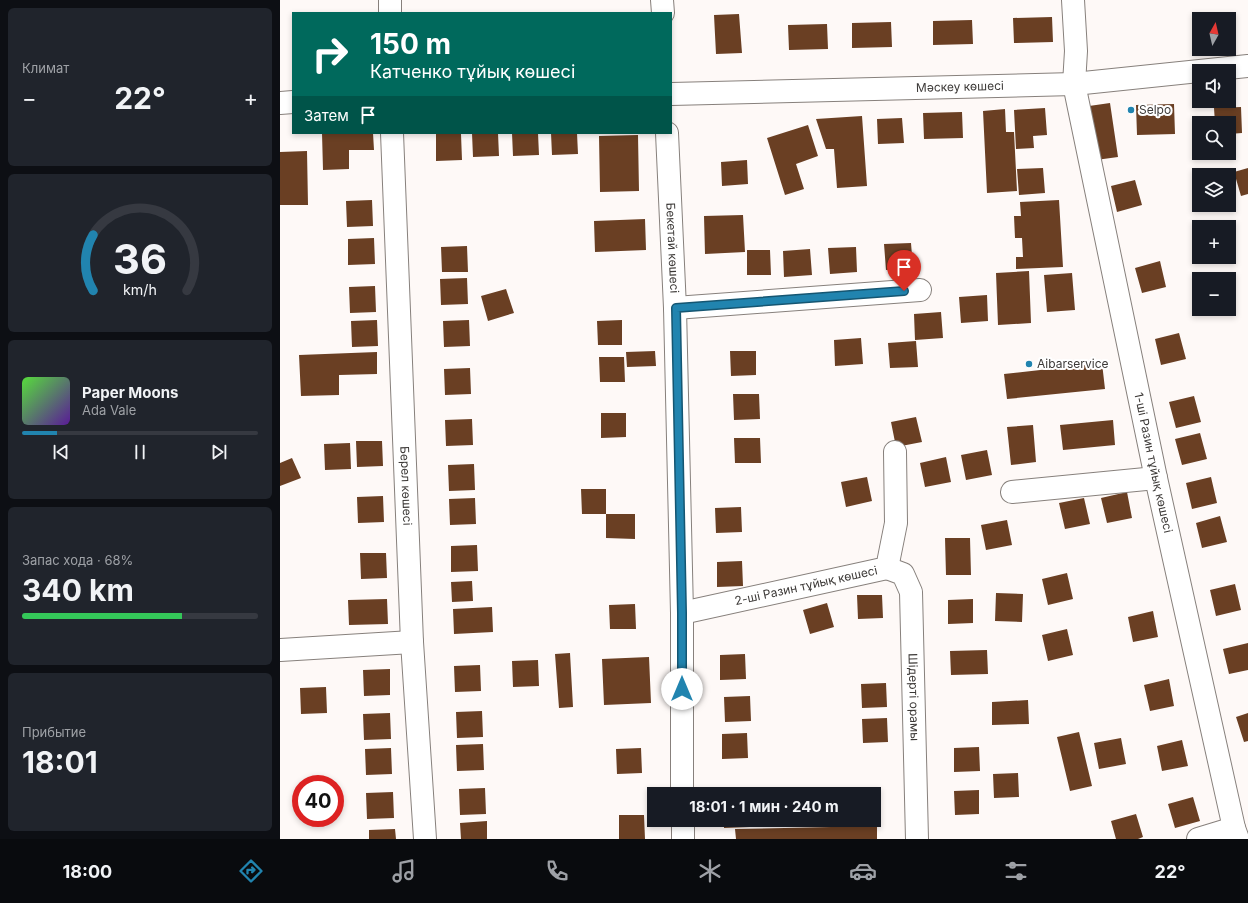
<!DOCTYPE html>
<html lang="ru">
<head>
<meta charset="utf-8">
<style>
	:root { --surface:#171b24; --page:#20242c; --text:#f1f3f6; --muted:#9ea1a6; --line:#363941; --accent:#2184af }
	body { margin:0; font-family:Inter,sans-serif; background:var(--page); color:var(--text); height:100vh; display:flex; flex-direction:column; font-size:15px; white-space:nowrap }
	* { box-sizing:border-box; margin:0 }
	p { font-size:13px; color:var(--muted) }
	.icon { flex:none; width:22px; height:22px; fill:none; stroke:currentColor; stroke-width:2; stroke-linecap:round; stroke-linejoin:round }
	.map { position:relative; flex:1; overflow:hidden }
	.details { display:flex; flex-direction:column; gap:8px; padding:8px; background:#0d0f14; width:280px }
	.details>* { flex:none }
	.top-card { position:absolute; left:12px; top:12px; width:380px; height:122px; border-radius:0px; box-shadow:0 2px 6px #0003; background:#00695c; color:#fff; overflow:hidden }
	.needle { width:26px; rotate:8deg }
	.fabs { position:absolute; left:912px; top:12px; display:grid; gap:8px }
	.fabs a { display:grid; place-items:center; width:44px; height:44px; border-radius:0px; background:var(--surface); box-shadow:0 2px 6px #0003; font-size:20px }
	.speed { position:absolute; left:12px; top:775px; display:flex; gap:8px; font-size:20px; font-weight:700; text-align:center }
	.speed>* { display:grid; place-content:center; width:52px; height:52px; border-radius:50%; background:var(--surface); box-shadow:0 2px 6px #0003; line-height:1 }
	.speed .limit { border:6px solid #d22; background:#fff; color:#111 }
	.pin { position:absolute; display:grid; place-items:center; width:34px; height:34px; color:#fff; margin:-41px -17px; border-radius:50% 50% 50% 0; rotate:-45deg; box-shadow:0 0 4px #0007 }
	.pin .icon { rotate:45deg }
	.me { position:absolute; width:44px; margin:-22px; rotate:0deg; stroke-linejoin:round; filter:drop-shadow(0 0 3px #0008) }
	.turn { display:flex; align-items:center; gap:14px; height:84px; padding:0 12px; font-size:18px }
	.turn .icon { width:52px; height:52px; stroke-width:2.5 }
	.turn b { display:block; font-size:28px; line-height:34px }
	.then { display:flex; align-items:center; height:38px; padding:0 12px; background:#0003; gap:8px; font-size:15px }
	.big { font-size:30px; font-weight:700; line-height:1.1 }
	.details .card { flex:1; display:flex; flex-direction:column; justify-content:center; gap:6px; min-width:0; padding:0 14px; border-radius:6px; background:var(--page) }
	.details .dial { align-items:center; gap:0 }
	.dial svg { height:104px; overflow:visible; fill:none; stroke:var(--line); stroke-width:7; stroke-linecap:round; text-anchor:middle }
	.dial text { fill:var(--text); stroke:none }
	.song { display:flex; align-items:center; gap:12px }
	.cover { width:48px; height:48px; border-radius:6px; background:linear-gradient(135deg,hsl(110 70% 55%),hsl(270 70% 35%)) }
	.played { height:4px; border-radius:2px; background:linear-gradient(90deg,var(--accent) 15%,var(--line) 15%) }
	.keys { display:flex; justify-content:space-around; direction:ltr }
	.heat { display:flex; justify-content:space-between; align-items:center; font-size:22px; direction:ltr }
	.charge { height:6px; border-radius:3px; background:linear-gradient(90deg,#34c759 68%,var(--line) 0) }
	.trip { position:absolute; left:367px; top:787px; width:234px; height:40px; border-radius:0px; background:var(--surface); box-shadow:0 2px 6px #0003; font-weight:700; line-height:40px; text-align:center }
	.tabs { display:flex; height:64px; justify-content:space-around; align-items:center; background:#090b0e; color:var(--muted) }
	.tabs .icon { width:28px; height:28px }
	.tabs .current { color:var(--accent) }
	.tabs b { font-size:18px; color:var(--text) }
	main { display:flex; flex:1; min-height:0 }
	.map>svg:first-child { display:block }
	.building { fill:#6a3f23 }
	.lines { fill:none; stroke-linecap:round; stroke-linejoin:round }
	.minor-casing { stroke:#87807c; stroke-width:24 }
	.minor { stroke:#fff; stroke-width:22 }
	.route-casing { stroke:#155672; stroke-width:10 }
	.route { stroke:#2184af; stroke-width:7 }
	.poi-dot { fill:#2184af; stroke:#fff; stroke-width:1.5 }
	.labels { text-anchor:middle; stroke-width:4; stroke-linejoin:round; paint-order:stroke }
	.street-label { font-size:12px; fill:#3c3937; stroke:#fff }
	.poi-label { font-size:12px; fill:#3c3937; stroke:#fff; text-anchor:start }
</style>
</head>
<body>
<main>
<section class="details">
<div class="card"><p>Климат</p>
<div class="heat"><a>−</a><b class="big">22°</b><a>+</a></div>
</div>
<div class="card dial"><svg viewBox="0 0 100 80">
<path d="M14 69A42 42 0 1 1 86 69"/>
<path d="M14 69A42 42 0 0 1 14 26" stroke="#2184af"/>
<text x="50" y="56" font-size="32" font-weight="700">36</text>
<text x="50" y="72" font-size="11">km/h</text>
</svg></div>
<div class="card">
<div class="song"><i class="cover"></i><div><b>Paper Moons</b><p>Ada Vale</p></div></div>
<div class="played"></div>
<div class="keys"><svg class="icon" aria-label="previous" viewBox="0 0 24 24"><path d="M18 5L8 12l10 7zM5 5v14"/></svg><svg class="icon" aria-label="pause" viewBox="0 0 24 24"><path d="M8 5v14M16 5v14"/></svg><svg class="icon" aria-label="next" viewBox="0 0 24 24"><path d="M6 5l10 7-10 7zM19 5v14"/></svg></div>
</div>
<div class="card"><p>Запас хода · 68%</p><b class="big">340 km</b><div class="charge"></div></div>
<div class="card"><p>Прибытие</p><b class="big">18:01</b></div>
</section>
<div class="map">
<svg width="968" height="839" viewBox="0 0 968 839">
	<rect width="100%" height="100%" fill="#fef9f7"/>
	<!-- building -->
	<path class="building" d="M 459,14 L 462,53 L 436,54 L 434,15 Z
		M 772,17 L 773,42 L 734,43 L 733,18 Z
		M 692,20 L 693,44 L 653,45 L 653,21 Z
		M 611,22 L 612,47 L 572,48 L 572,23 Z
		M 547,24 L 548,49 L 509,50 L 508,25 Z
		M 830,103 L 838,157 L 816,160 L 809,106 Z
		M 894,104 L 895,134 L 857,135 L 856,105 Z
		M 961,107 L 962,133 L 949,134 L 949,123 L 935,123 L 934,108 Z
		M 765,108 L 767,135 L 753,136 L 754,148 L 736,149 L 734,110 Z
		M 725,109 L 726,132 L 734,132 L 737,191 L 707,193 L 703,111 Z
		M 682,112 L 683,138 L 644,139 L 643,113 Z
		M 582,116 L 587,186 L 557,188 L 554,149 L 546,149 L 536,119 Z
		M 622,118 L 624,143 L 598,144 L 597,119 Z
		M 528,125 L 538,156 L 516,164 L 524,189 L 505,195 L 487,138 Z
		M 42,133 L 93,133 L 94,150 L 69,150 L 69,169 L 43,170 Z
		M 192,133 L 218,133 L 219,156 L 193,157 Z
		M 232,133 L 258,133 L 259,155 L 233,156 Z
		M 271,133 L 297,133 L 298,154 L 272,155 Z
		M 156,134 L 181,134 L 182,160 L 156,161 Z
		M 358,135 L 359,191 L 320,192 L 319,136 Z
		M 27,151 L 28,205 L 0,205 L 0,152 Z
		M 467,160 L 468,184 L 442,186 L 441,162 Z
		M 763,168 L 765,193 L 739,195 L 737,169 Z
		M 968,168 L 968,194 L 961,196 L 954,172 Z
		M 855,180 L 862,205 L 837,212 L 831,186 Z
		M 92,200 L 93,226 L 67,227 L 66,201 Z
		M 779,200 L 783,267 L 736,269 L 736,257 L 743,257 L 742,238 L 735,238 L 734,216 L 741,216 L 740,202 Z
		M 463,215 L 465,252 L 425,254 L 424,216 Z
		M 365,219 L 366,250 L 315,252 L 314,221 Z
		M 94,238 L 95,264 L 68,265 L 68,239 Z
		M 631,243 L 633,268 L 606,270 L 604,244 Z
		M 187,246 L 188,272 L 162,272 L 161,247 Z
		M 576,247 L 577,272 L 550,274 L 548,248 Z
		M 530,249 L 532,275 L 504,277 L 503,251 Z
		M 467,250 L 490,250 L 491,275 L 467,275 Z
		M 880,261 L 886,287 L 862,293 L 855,268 Z
		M 749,271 L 751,323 L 718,325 L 716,273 Z
		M 792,273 L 795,310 L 767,312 L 764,275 Z
		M 187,278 L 188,304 L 161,305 L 160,279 Z
		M 95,286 L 96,312 L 70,313 L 69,287 Z
		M 226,289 L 234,313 L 208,321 L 201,296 Z
		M 707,295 L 708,321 L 681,323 L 679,297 Z
		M 661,312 L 663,338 L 635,340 L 634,314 Z
		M 97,320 L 98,346 L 72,347 L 71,321 Z
		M 189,320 L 190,346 L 164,347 L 163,321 Z
		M 342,320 L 342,345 L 318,345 L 317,321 Z
		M 899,333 L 906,359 L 881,365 L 875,339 Z
		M 581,338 L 583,364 L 555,366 L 554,340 Z
		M 636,341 L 638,367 L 610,368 L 608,343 Z
		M 375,351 L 376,366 L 347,367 L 346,352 Z
		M 450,351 L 476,351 L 476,375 L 451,376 Z
		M 97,352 L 97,374 L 59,375 L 59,395 L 21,396 L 19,355 Z
		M 319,357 L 344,357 L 345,382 L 320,382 Z
		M 822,363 L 825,389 L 727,399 L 724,374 Z
		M 190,368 L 191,394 L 165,395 L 164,369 Z
		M 453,394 L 479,394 L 480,419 L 454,420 Z
		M 914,396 L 921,422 L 896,428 L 889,402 Z
		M 321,413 L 346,413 L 346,437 L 321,438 Z
		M 636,417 L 642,442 L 616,447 L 611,422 Z
		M 192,419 L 193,445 L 166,446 L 165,420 Z
		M 833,420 L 835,445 L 783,450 L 780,425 Z
		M 753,425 L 756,462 L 731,465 L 727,427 Z
		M 920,433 L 927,459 L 902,465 L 895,439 Z
		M 454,438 L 480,438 L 481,463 L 455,463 Z
		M 76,441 L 102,441 L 103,466 L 77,467 Z
		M 70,443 L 71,469 L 45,470 L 44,444 Z
		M 707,450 L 712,475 L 686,480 L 681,455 Z
		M 666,457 L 671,482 L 645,487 L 640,463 Z
		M 12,458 L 21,478 L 0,486 L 0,463 Z
		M 194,464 L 195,490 L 169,491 L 168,465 Z
		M 587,477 L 592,501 L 566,507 L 561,482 Z
		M 931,477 L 937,503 L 912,509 L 906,483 Z
		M 301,489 L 326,489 L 326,514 L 355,514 L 355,539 L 326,538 L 326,514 L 302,514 Z
		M 847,492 L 852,518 L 827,523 L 821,498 Z
		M 103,496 L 104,522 L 78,523 L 77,497 Z
		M 195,498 L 196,524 L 170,525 L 169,499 Z
		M 804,498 L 810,524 L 785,529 L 779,503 Z
		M 461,507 L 462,532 L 436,533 L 435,508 Z
		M 940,516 L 947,542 L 922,548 L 916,523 Z
		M 727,520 L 732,545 L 706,550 L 701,525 Z
		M 665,538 L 690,538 L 691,575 L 666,575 Z
		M 197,545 L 198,571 L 171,572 L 171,546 Z
		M 80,553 L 106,553 L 107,578 L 81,579 Z
		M 462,561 L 463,586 L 437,587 L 437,562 Z
		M 787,573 L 793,599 L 768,605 L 762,579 Z
		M 192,581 L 193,601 L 172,602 L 171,582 Z
		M 955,584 L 961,610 L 936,616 L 930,590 Z
		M 716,593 L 743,594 L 742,622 L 715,621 Z
		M 577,595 L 602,595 L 603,618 L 578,619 Z
		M 107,599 L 108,624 L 69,625 L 68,600 Z
		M 693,599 L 693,623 L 668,624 L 668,600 Z
		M 547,603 L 554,627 L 530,634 L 523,610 Z
		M 355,604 L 356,629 L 330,629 L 329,605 Z
		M 212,607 L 213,632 L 174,634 L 173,609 Z
		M 873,611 L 878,637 L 853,642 L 848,617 Z
		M 787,629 L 793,655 L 768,661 L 762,635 Z
		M 968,643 L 968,670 L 949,674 L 943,649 Z
		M 707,650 L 708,674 L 671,675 L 670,651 Z
		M 290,653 L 293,707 L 279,708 L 275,654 Z
		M 465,654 L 466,679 L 440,680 L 440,655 Z
		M 369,657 L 371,703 L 324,705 L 322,659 Z
		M 258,660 L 259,686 L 233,687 L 232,661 Z
		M 200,665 L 201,691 L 175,692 L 174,666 Z
		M 110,669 L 110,695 L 84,696 L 83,670 Z
		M 889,679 L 894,706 L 870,711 L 864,685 Z
		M 606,683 L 607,707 L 582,708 L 581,684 Z
		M 46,687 L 47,713 L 21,714 L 20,688 Z
		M 470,696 L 471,721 L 445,722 L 444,697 Z
		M 748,700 L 749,724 L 712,725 L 712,702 Z
		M 202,711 L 203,737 L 177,738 L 176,712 Z
		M 110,713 L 111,739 L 84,740 L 83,714 Z
		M 968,713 L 968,741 L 964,742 L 956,717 Z
		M 607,718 L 608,742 L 583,743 L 582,719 Z
		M 799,732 L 812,786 L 790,791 L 777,737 Z
		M 467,733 L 468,758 L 442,759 L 442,734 Z
		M 841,738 L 846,764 L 819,769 L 814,743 Z
		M 902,740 L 908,766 L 882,771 L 877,746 Z
		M 203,744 L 204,770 L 177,771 L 176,745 Z
		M 699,747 L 700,771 L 674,772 L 674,748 Z
		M 111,748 L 112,774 L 86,775 L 85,749 Z
		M 361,748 L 362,773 L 337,774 L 336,749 Z
		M 738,773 L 739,797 L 714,798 L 713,774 Z
		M 205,788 L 206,814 L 180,815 L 179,789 Z
		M 699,790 L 699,814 L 675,815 L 674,791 Z
		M 469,791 L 469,794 L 443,794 L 443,792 Z
		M 113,792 L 114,818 L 87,819 L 86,793 Z
		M 913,797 L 920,821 L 895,828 L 888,804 Z
		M 856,814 L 863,837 L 858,839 L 836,839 L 831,821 Z
		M 339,815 L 364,815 L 365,839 L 339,839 Z
		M 444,820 L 470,820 L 470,827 L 444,828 Z
		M 207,821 L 207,839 L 181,839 L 180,823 Z
		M 597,826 L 597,839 L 456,839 L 455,829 Z
		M 115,829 L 116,839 L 89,839 L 89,830 Z"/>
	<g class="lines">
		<!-- minor casing -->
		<g class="minor-casing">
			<g id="minor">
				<path d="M 110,0 L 110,13"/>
				<path d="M 382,0 L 383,13"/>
				<path id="s1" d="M 793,0 L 796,51 L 794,84 L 876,478 L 954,828 L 958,839"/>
				<path id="s2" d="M 391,94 L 794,84 L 968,66"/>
				<path d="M 0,103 L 13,102"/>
				<path id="s3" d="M 112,133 L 132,642 L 145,839"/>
				<path id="s4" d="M 387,133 L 395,308 L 402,613 L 402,794"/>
				<path d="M 395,308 L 640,290"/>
				<path d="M 732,492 L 876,478"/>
				<path id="s5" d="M 607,568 L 623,574 L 631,592 L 637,839"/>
				<path id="s6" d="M 402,613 L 607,568 L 616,523 L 615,452"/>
				<path d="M 0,650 L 132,642"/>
				<path d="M 403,820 L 403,839"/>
				<path d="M 918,839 L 954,828"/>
			</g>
		</g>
		<!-- minor -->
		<use href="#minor" class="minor"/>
	</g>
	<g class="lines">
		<!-- route casing -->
		<g class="route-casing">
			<path id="route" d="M 402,689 L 402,613 L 396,308 L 624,291"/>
		</g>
		<!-- route -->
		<use href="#route" class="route"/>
	</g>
	<!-- markers -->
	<g class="poi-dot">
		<circle cx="851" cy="110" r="4"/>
		<circle cx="749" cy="364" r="4"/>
	</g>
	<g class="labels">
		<!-- street labels -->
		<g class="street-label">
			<text dy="4" stroke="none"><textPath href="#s2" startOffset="289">Мәскеу көшесі</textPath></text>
			<text dy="4" stroke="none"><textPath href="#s4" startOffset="115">Бекетай көшесі</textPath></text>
			<text dy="4" stroke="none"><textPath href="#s1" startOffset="471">1-ші Разин тұйық көшесі</textPath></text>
			<text dy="4" stroke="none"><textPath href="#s3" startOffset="353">Берел көшесі</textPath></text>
			<text dy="4" stroke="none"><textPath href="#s6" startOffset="127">2-ші Разин тұйық көшесі</textPath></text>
			<text dy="4" stroke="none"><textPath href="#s5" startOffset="142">Шідерті орамы</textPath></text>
		</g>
		<!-- poi labels -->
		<g class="poi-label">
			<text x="859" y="114">Selpo</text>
			<text x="757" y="368">Aibarservice</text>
		</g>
	</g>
</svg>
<div class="fabs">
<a><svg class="needle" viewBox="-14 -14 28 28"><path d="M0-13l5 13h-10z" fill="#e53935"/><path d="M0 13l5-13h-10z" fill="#9ea1a6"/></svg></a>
<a><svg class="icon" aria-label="sound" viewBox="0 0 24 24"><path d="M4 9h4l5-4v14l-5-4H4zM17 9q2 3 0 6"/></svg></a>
<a><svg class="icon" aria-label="search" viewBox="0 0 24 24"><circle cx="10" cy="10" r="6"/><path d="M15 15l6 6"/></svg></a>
<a><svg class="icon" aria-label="layers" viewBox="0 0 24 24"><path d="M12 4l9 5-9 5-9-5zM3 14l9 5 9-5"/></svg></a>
<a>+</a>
<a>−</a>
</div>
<div class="speed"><div class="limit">40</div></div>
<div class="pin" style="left:624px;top:291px;background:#d93025"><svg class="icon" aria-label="arrive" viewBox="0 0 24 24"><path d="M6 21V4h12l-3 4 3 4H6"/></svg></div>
<svg class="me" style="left:402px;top:689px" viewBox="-20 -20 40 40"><circle r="19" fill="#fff"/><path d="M0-13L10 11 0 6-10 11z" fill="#2184af"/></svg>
<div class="trip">18:01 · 1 мин · 240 m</div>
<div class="top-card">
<div class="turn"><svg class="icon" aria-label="right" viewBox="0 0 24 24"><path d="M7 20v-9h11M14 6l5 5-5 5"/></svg><div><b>150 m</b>Катченко тұйық көшесі</div></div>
<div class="then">Затем<svg class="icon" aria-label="arrive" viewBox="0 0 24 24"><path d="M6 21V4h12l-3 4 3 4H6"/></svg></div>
</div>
</div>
</main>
<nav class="tabs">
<b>18:00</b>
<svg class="icon current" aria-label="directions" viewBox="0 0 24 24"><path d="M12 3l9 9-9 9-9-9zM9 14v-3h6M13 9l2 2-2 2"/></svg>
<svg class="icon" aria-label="music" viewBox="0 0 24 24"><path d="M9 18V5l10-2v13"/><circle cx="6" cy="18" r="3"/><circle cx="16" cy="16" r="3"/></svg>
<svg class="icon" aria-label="phone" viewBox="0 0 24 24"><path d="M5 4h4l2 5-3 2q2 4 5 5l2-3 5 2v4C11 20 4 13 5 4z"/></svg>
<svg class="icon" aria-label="climate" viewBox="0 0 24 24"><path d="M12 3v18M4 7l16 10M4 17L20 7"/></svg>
<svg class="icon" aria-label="car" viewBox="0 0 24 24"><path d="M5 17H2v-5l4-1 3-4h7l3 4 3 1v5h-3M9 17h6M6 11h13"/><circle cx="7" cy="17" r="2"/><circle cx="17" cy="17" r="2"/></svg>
<svg class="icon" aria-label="filters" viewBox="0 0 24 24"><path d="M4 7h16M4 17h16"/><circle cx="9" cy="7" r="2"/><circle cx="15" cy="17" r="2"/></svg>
<b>22°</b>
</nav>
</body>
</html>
